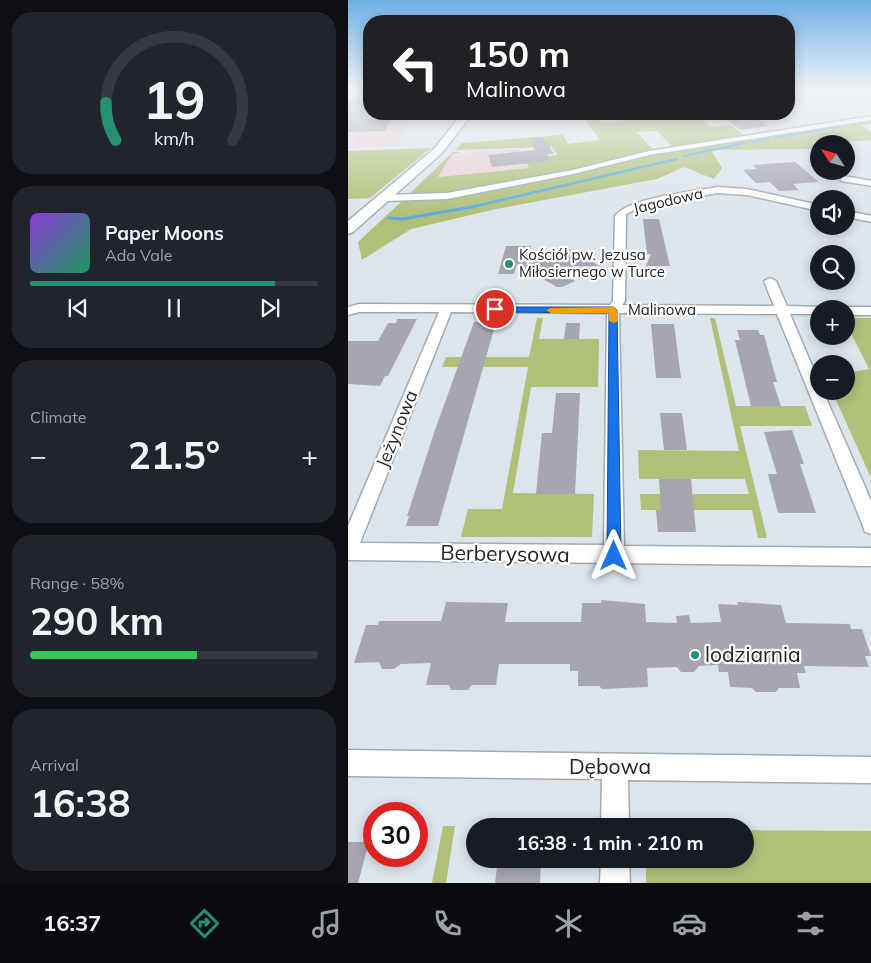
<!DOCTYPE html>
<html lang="en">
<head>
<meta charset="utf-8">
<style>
	:root { --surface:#171b24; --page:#20242c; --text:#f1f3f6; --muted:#9ea1a6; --line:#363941; --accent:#249272 }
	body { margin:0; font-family:Mulish,sans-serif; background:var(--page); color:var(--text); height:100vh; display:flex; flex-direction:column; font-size:19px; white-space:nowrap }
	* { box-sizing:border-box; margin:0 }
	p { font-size:16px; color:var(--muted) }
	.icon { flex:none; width:28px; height:28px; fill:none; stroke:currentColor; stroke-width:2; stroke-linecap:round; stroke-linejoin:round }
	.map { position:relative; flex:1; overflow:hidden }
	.panel { display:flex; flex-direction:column; gap:12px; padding:12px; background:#0d0f14; width:348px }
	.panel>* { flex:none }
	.hud { position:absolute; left:15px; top:15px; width:432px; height:105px; border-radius:20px; box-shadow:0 2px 12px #0003; background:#202124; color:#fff; overflow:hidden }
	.needle { width:32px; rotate:306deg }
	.tools { position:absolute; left:462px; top:135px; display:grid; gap:10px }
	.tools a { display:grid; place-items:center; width:45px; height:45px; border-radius:50%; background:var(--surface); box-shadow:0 2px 12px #0003; font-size:25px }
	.speed { position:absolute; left:15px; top:802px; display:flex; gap:10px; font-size:25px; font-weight:700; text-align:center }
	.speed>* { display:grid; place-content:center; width:65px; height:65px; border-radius:50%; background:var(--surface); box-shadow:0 2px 12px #0003; line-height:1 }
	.speed .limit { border:8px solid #d22; background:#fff; color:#111 }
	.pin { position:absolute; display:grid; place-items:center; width:42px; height:42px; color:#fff; margin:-21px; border:2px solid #fff; border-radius:50%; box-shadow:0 1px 5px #0007 }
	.me { position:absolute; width:55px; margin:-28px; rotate:0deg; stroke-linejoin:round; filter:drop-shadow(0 0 4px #0008) }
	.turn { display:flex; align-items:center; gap:18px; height:105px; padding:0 20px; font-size:22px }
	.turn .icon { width:65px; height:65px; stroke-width:2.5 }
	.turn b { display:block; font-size:35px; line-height:42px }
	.big { font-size:38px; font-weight:700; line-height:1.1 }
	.panel .tile { flex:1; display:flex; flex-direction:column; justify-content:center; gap:8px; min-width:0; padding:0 18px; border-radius:20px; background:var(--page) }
	.panel .dial { align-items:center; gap:0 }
	.dial svg { height:130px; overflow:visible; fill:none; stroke:var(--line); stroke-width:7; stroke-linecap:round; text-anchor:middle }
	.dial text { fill:var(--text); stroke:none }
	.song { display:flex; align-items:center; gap:15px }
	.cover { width:60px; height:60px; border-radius:8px; background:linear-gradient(135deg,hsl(270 70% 55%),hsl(150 70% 35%)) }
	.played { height:5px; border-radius:2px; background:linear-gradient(90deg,var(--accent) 85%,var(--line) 85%) }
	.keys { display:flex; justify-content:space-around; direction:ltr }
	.heat { display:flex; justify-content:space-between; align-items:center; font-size:28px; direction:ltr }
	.charge { height:8px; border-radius:4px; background:linear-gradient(90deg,#34c759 58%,var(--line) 0) }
	.trip { position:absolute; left:118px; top:818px; width:288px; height:50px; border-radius:25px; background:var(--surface); box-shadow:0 2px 12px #0003; font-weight:700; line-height:50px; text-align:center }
	.dock { display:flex; height:80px; justify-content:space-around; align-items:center; background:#090b0e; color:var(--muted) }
	.dock .icon { width:35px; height:35px }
	.dock .current { color:var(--accent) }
	.dock b { font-size:22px; color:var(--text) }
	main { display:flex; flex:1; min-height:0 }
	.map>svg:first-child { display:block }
	.industrial { fill:#ecd2d8 }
	.green { fill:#b0c079 }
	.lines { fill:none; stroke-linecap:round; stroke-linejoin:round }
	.stream-far2 { stroke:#5cabe3; stroke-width:2 }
	.stream-far1 { stroke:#5cabe3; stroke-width:2.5 }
	.stream { stroke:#5cabe3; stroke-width:3 }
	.building { fill:#a7a5af }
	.minor-casing { stroke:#a2aab1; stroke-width:3 }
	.primary-casing { stroke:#a2aab1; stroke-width:3 }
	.minor { fill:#fff; fill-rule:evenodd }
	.primary { fill:#fff; fill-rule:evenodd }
	.route { fill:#1a73e8; stroke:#114b97 }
	.slow { fill:#f59e0b }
	.poi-dot { fill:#249272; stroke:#fff; stroke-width:2 }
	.labels { text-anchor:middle; stroke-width:4.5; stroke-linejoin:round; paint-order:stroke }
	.far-street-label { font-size:15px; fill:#212427; stroke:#fff }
	.far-poi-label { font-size:15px; fill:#212427; stroke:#fff; text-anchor:start }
	.street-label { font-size:18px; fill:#212427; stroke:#fff }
	.near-street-label { font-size:21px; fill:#212427; stroke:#fff }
	.near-poi-label { font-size:21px; fill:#212427; stroke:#fff; text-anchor:start }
</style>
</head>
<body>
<main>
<section class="panel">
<div class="tile dial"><svg viewBox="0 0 100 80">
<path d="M14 69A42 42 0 1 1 86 69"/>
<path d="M14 69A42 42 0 0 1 8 46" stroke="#249272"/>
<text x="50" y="56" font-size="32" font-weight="700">19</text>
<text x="50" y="72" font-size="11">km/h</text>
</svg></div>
<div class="tile">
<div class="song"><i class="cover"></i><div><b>Paper Moons</b><p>Ada Vale</p></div></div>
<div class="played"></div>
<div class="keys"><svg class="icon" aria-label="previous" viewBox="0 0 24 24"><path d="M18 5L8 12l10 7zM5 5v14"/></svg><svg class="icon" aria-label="pause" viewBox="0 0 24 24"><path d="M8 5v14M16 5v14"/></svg><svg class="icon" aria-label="next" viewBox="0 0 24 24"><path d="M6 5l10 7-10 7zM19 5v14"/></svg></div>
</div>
<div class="tile"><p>Climate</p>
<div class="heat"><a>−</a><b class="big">21.5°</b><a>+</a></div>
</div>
<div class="tile"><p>Range · 58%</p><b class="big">290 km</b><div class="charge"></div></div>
<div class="tile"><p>Arrival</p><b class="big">16:38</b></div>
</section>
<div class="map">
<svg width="524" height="883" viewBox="0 0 524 883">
	<rect width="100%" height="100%" fill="#dce5ec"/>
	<!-- industrial -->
	<path class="industrial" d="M 0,91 L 21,91 L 21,114 L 67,114 L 50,146 L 4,148 L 9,139 L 0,139 Z
		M 173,149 L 181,168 L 90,177 L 104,154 Z"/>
	<!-- green -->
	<path class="green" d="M 233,114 L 246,114 L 253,123 L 297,119 L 292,114 L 347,114 L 363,127 L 382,125 L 397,136 L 325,147 L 309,131 L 289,132 L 305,150 C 223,169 142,192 58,197 L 105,152 L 114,152 L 104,154 L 90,177 L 181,168 L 177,159 L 210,155 L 204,147 L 107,150 L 114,143 L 215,135 L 220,144 L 252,140 Z
		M 523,119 L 523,124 L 513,125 L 523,132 L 523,140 L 468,145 L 463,138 L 467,149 L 363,150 L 374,168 L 366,179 L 336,167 L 309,179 L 148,209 L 63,229 L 14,260 L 10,242 L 55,200 C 133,199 208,174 283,158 C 363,142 443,132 523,119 Z
		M 83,148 L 22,198 L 0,199 L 0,151 Z
		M 189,318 L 195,318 L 191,339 L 251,339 L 250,387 L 183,387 L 165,493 L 246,494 L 244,537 L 113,537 L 120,509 L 154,509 L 180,367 L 94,367 L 98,357 L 181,357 Z
		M 362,318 L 367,318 L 388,406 L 457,406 L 464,426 L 392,426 L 419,538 L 410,538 L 404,510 L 293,510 L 292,494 L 401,494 L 397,479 L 291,479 L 290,450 L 391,451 Z
		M 499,318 L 523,318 L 523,478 L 484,391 L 499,391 L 499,373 L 521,369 L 499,325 Z
		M 95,826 L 107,826 L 98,883 L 84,883 Z
		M 396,830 L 523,831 L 523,883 L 298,883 L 298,859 L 396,859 Z"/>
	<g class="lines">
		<!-- stream-far2 -->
		<path class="stream-far2" d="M 427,138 L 494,126
			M 405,142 L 421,138"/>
		<!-- stream-far1 -->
		<path class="stream-far1" d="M 405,142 L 407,141
			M 336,156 L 396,143
			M 124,207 L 329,159"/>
		<!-- stream -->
		<path class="stream" d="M 41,218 L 55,219 L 129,206"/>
	</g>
	<!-- building -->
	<path class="building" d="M 21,99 L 21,118 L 45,117 L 36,131 L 0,132 L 0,100 Z
		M 371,114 L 403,114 L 420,126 L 393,130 Z
		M 195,137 L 206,154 L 199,154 L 202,161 L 144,167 L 140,155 L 187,150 L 182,138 Z
		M 447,162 L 471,182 L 445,184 L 451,190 L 431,191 L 422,182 L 408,183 L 395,170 L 409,169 L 405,165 Z
		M 295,219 L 311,219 L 322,266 L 298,266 L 303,254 L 299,254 Z
		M 158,246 L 183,246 L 178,265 L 215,249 L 221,249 L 252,266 L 203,267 L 227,281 L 214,287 L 209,287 L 169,264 L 166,274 L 150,274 Z
		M 49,319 L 69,319 L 40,376 L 37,376 L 32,386 L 0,384 L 0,341 L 30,341 L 40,323 L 48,323 Z
		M 126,322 L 148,322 L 90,526 L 58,526 L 61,516 L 59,516 L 87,430 Z
		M 218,323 L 232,323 L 231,339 L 216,339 Z
		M 303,324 L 326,324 L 333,378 L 308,378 Z
		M 389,330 L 410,330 L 412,335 L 416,335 L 429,382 L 425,382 L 433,406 L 403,406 L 387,340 L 392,340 Z
		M 208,393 L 232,393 L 227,494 L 188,494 L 194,433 L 204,433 Z
		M 312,413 L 334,413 L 339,450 L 316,450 Z
		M 444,430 L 456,464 L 452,464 L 468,513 L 430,513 L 420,474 L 429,474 L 416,432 Z
		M 311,479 L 343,479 L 348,532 L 310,532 L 308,510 L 313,510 Z
		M 253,600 L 297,604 L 298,622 L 329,623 L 328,616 L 341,615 L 343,623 L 373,622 L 370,604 L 390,605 L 389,602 L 433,605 L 438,623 L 502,624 L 503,629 L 514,629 L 523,656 L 517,656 L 521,667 L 456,666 L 458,673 L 449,673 L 452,688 L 431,688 L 428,692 L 408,692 L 404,688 L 382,687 L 380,672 L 371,672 L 370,665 L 351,666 L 346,672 L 333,672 L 329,667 L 299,668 L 300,687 L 254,689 L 251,686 L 230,686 L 230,671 L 222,671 L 222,664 L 151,664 L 148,685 L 124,685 L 120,690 L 103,690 L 101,685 L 78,685 L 83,663 L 53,664 L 46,669 L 34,669 L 31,662 L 6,663 L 18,625 L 30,625 L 31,621 L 93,621 L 98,602 L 160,603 L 157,622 L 233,622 L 234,603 L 253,603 Z
		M 0,842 L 21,842 L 10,883 L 0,883 Z
		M 150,859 L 193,859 L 192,883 L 147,883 Z"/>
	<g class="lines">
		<!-- minor casing -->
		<g class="minor-casing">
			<path id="minor" d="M 524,116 L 524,120 L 301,155 L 225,174 L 99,199 L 37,201 L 32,198 L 37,195 L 99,193 L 225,170 L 301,151 Z
				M 496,176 L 524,181 L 524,186 L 493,181 L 493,177 Z
				M 369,187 L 399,189 L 471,205 L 471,211 L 399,195 L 369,193 L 291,208 L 278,214 L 277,301 L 274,305 L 426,306 L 416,281 L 422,278 L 428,281 L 439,306 L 475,307 L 471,309 L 471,314 L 442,314 L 471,382 L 471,391 L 475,391 L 524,503 L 524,534 L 517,532 L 515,526 L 429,314 L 271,313 L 276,546 L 524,548 L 524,566 L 0,560 L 0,526 L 91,312 L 11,312 L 0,315 L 0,307 L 11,304 L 262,305 L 265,301 L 267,216 C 281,197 345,192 369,187 ZM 103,312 L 259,313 L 256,545 L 12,543 Z
				M 499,211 L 524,216 L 524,222 L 499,217 Z
				M 499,307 L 524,307 L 524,315 L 499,315 L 499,309 L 494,309 Z
				M 0,750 L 524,757 L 524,783 L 280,780 L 281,826 L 253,826 L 254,779 L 0,776 Z
				M 253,859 L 281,859 L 282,883 L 252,883 Z"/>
		</g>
		<!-- primary casing -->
		<g class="primary-casing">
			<path id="primary" d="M 114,114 L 124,114 L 94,153 L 5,232 L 0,234 L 0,221 L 86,149 Z"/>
		</g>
		<!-- minor -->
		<use href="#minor" class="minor"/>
		<!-- primary -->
		<use href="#primary" class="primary"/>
	</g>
	<!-- sky -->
	<linearGradient id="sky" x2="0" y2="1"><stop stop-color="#70b0e6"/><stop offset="0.42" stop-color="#eff3f6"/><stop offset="1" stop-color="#eff3f6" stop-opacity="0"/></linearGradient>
	<rect width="524" height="215" fill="url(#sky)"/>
	<!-- route -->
	<path class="route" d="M 265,307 L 269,310 L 273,556 L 271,560 L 266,562 L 261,560 L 259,556 L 261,313 L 147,312 L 143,309 L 147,307 Z"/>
	<!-- slow -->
	<path class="slow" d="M 265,307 L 269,310 L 270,321 L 266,323 L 261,321 L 261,313 L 203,313 L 198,310 L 203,308 Z"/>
	<!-- markers -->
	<g class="poi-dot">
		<circle cx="161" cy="264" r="5"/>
		<circle cx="347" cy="655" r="5"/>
	</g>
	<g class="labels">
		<!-- far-street labels -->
		<g class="far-street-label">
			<text transform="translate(320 201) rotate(-13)" y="5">Jagodowa</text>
			<text x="314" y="315">Malinowa</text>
		</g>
		<!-- far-poi labels -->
		<g class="far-poi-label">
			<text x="171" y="260">Kościół pw. Jezusa<tspan x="171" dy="17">Miłosiernego w Turce</tspan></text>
		</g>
		<!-- street labels -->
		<g class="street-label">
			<text transform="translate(49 429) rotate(-68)" y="6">Jeżynowa</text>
		</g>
		<!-- near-street labels -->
		<g class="near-street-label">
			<text transform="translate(157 554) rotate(1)" y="7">Berberysowa</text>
			<text x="262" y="774">Dębowa</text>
		</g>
		<!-- near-poi labels -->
		<g class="near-poi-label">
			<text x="357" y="662">lodziarnia</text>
		</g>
	</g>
</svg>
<div class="tools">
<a><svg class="needle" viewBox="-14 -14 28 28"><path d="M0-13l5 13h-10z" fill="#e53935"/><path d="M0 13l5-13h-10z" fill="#9ea1a6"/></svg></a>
<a><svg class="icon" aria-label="sound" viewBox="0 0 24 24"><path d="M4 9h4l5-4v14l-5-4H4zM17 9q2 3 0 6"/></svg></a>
<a><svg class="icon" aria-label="search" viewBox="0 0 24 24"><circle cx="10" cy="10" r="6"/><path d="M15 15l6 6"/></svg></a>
<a>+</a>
<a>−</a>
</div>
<div class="speed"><div class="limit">30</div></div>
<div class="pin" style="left:147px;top:309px;background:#d93025"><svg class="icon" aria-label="arrive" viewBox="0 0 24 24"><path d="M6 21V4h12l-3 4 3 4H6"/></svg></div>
<svg class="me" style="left:266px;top:556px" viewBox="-20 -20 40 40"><path d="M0-17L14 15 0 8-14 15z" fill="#1a73e8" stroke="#fff" stroke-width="4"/></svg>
<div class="trip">16:38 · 1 min · 210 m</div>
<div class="hud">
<div class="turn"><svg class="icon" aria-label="left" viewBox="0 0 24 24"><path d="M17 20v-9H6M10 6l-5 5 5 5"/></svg><div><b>150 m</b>Malinowa</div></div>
</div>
</div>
</main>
<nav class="dock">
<b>16:37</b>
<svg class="icon current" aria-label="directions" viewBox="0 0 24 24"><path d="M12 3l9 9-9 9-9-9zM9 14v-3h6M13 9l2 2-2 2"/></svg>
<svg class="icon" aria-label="music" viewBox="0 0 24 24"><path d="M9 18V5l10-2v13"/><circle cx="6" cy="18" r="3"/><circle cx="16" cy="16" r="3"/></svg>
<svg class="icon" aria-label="phone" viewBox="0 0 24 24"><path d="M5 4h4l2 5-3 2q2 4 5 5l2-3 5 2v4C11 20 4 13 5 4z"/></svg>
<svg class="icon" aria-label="climate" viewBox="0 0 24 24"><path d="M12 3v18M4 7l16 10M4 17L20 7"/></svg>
<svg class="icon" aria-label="car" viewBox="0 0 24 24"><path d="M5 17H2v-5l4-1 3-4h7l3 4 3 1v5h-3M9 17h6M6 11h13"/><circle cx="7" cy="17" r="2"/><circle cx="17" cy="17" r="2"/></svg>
<svg class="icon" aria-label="filters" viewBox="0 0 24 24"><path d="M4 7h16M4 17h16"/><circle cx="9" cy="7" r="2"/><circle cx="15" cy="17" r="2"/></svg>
</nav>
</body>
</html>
